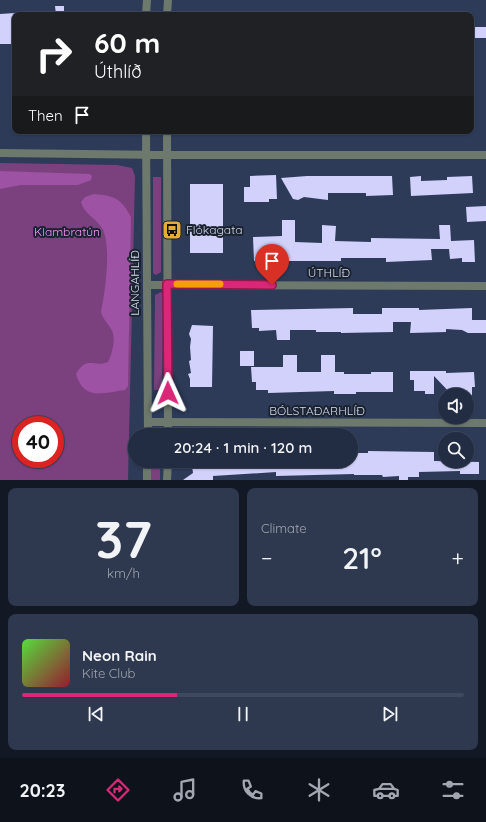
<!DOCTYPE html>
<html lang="en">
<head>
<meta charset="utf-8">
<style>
	:root { --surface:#222c43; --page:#2e384e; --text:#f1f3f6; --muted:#a2a7b2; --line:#3f485c; --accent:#db2777 }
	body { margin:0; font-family:Quicksand,sans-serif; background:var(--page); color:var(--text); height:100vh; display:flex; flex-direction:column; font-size:15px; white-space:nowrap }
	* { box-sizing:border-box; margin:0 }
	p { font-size:13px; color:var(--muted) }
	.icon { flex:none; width:22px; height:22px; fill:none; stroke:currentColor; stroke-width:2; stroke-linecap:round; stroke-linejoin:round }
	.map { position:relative; height:480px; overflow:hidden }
	.details { display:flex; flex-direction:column; gap:8px; padding:8px; background:#131825; flex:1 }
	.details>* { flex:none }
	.guide { position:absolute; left:12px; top:12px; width:462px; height:122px; border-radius:8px; box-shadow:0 1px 3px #0004,0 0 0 1px var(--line); background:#202124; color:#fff; overflow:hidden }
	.buttons { position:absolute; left:438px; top:388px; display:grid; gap:8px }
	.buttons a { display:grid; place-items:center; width:36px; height:36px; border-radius:50%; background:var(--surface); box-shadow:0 1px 3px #0004,0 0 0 1px var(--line); font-size:20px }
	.speed { position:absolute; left:12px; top:416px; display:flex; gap:8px; font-size:20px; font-weight:700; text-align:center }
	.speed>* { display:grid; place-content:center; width:52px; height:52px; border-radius:50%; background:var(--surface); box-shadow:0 1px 3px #0004,0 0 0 1px var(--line); line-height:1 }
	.speed .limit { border:6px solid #d22; background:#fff; color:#111 }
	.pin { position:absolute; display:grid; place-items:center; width:34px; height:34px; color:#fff; margin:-41px -17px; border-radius:50% 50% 50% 0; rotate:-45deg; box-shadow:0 0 4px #0007 }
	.pin .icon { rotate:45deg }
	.me { position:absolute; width:44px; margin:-22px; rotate:359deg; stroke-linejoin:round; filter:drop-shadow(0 0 3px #0008) }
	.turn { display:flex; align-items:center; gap:14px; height:84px; padding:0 16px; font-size:18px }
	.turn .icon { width:52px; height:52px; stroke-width:2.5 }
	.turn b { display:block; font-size:28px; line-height:34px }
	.then { display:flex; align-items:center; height:38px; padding:0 16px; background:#0003; gap:8px; font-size:15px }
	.big { font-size:30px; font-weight:600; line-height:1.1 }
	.details .widget { flex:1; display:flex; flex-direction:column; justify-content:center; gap:6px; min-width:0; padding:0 14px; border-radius:8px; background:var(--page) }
	.details .dial { align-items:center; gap:0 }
	.dial b { font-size:52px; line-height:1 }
	.song { display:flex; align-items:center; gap:12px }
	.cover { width:48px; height:48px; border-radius:6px; background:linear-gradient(135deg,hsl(110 70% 55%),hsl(350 70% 35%)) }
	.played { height:4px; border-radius:2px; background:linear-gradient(90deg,var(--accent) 35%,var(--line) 35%) }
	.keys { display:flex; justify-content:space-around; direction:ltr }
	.heat { display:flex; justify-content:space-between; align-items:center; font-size:22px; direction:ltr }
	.details .tiles { flex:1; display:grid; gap:8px; grid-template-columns:1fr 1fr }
	.widget:last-child { grid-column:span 2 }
	.trip { position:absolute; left:128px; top:428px; width:230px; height:40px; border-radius:20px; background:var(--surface); box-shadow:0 1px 3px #0004,0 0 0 1px var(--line); font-weight:600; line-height:40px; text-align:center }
	.dock { display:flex; height:64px; justify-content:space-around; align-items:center; background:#0e121b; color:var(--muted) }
	.dock .icon { width:28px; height:28px }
	.dock .current { color:var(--accent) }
	.dock b { font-size:18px; color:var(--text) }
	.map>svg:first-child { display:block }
	.green { fill:#7b417f; fill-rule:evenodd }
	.forest { fill:#9d52a3 }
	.building { fill:#d1d1fb }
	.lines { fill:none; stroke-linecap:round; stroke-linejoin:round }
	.minor { stroke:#6d796c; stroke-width:8 }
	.tertiary { stroke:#6d796c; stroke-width:8 }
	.route-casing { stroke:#8e194d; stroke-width:10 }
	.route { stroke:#db2777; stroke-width:7 }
	.slow { stroke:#f59e0b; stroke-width:7 }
	.labels { text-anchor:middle; stroke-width:4; stroke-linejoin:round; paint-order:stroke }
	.poi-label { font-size:12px; fill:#d0d9ec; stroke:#1c2330; text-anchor:start }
	.park-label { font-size:12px; fill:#f695fd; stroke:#1c2330 }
	.street-label { font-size:12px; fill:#d0d9ec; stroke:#1c2330 }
</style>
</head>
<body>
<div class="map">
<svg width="486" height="480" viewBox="0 0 486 480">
	<rect width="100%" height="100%" fill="#2d3b59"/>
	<!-- green -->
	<path class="green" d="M 0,163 L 117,165 L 132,168 L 135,176 L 128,480 L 0,480 ZM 21,425 L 55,425 L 55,459 L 21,459 Z
		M 153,177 L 161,177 L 161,272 L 156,275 L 153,273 Z
		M 161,292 L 163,294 L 162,390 L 154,390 L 155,295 Z
		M 151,461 L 160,461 L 160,480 L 151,480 Z"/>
	<!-- forest -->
	<path class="forest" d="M 0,171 L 90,174 L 92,176 L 91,180 L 78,185 L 21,185 L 0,189 Z
		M 94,194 C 115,196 121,198 131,217 L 128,386 L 125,390 C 103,393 84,401 76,374 C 87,355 93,368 108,362 C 112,354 116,339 112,331 C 109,324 103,320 101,312 C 105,292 112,246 102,228 C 96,218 84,214 81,202 L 85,197 Z"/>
	<!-- building -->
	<path class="building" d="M 55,6 L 64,6 L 64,15 L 56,15 Z
		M 15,13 L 15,44 L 0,44 L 0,14 Z
		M 473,27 L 486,27 L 486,38 L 473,38 Z
		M 276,175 L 277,199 L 269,199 L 269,202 L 244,202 L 244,187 L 250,187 L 250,176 Z
		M 307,176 L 392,176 L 393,195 L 366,196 L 366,193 L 328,193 L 328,200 L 304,197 L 298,200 L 293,199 L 281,178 Z
		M 421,176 L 421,181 L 447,180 L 447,177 L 472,176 L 473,193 L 411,196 L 410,177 Z
		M 190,184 L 223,184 L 223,253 L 190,253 Z
		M 486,206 L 486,221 L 467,222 L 466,207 Z
		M 282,220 L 295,220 L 295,242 L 322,243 L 322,225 L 336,226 L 335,241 L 371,242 L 371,238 L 440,239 L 439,225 L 450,225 L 451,241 L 474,240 L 475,262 L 462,262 L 462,258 L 450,259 L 449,249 L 431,249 L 432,260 L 386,262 L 386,258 L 341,258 L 341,261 L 254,261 L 253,237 L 282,236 Z
		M 353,308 L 353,314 L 382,314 L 382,308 L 419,308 L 419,310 L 472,308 L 472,320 L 486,320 L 486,333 L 468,333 L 462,330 L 446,329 L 446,332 L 410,333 L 411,322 L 393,322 L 393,332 L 341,333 L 341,332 L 316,332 L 316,330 L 290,330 L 290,340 L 277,340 L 276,330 L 259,331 L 259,328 L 252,328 L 251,310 Z
		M 192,325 L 213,326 L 212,387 L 190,387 L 190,379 L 188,374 L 191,373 L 189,361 L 191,360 L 190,347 L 191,339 L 189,334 Z
		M 240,351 L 254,351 L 254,366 L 240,366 Z
		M 283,355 L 297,355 L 297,372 L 321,372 L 321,355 L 335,355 L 335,372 L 344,372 L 344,374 L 371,374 L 371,372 L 393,372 L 393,392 L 356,392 L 356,394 L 334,394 L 334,391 L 268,393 L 268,390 L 256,390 L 256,382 L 252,382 L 251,367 L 283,367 Z
		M 410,371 L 446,371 L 446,373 L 474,372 L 475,387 L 472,387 L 472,395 L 452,395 L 434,376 L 434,394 L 425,394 L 425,391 L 414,391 L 414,380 L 410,380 Z
		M 368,451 L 434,452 L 434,461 L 479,462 L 479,474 L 460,474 L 460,471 L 419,472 L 419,477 L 408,477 L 408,480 L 399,480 L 399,476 L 383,477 L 382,475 L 354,475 L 354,474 L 276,476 L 276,472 L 213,476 L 213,480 L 183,480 L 193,473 L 192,466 L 225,467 L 225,462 L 251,461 L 351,461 L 351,453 L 368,453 Z"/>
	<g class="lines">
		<!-- minor -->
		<path class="minor" d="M 167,155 L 486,155
			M 147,285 L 486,286
			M 148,422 L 486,423"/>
		<!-- tertiary -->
		<path class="tertiary" d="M 146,15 L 147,0
			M 167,15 L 168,0
			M 146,131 L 148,435
			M 167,131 L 168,435
			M 0,153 L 167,155
			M 147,480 L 147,461
			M 167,480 L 168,461"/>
	</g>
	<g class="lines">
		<!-- route casing -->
		<g class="route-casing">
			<path id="route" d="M 168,393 L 167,284 L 272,285"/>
		</g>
		<!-- route -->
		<use href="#route" class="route"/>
		<!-- slow -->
		<path class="slow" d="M 177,284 L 220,284"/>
	</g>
	<!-- icons -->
	<defs>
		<g id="bus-square" transform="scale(1)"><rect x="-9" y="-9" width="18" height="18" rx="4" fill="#e2af34" stroke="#1c2330"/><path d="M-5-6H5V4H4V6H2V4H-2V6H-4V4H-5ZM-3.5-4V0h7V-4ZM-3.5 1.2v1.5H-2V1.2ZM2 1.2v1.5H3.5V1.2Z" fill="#111"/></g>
	</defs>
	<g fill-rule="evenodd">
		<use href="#bus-square" x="172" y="230"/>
	</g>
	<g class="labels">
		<!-- poi labels -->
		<g class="poi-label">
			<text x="186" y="234">Flókagata</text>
		</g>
		<!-- park labels -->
		<g class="park-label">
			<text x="67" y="236">Klambratún</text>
		</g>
		<!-- street labels -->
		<g class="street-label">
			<text x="329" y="277">ÚTHLÍÐ</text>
			<text transform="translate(135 283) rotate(-90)" y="4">LANGAHLÍÐ</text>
			<text x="317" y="415">BÓLSTAÐARHLÍÐ</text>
		</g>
	</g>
</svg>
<div class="buttons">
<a><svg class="icon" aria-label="sound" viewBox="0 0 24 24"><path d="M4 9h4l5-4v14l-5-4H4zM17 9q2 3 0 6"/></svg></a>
<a><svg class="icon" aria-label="search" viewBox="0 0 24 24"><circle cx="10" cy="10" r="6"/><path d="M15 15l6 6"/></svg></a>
</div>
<div class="speed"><div class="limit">40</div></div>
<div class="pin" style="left:272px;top:285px;background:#d93025"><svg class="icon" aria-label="arrive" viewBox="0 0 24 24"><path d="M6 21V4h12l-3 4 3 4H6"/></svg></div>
<svg class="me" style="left:168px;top:393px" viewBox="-20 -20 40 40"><path d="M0-17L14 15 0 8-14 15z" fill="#db2777" stroke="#fff" stroke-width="4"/></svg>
<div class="trip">20:24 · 1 min · 120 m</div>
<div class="guide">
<div class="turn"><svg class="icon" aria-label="right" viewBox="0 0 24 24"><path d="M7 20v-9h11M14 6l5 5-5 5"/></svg><div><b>60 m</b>Úthlíð</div></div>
<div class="then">Then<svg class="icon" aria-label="arrive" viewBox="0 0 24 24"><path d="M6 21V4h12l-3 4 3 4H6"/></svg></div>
</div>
</div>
<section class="details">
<div class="tiles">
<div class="widget dial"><b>37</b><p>km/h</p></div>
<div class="widget"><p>Climate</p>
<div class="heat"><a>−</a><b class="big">21°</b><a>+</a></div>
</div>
<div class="widget">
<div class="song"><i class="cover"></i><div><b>Neon Rain</b><p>Kite Club</p></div></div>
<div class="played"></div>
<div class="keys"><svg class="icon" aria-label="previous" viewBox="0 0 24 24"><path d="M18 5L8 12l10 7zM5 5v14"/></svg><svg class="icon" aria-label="pause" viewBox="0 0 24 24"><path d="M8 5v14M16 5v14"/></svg><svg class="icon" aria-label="next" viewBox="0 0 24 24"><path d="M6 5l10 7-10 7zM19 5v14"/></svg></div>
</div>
</div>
</section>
<nav class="dock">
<b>20:23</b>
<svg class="icon current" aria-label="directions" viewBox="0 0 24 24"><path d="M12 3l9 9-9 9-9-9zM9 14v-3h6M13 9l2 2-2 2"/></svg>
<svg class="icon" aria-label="music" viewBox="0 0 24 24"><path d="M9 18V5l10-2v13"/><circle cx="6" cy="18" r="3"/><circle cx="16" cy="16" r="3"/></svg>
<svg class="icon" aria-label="phone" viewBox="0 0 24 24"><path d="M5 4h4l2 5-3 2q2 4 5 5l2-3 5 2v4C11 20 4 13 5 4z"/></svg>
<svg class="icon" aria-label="climate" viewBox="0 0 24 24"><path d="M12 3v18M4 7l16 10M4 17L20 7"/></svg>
<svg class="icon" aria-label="car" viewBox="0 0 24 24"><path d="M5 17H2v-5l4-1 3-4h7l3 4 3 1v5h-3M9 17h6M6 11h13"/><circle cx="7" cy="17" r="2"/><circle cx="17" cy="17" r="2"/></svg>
<svg class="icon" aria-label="filters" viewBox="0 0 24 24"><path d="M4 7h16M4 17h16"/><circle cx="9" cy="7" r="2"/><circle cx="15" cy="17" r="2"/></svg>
</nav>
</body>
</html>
